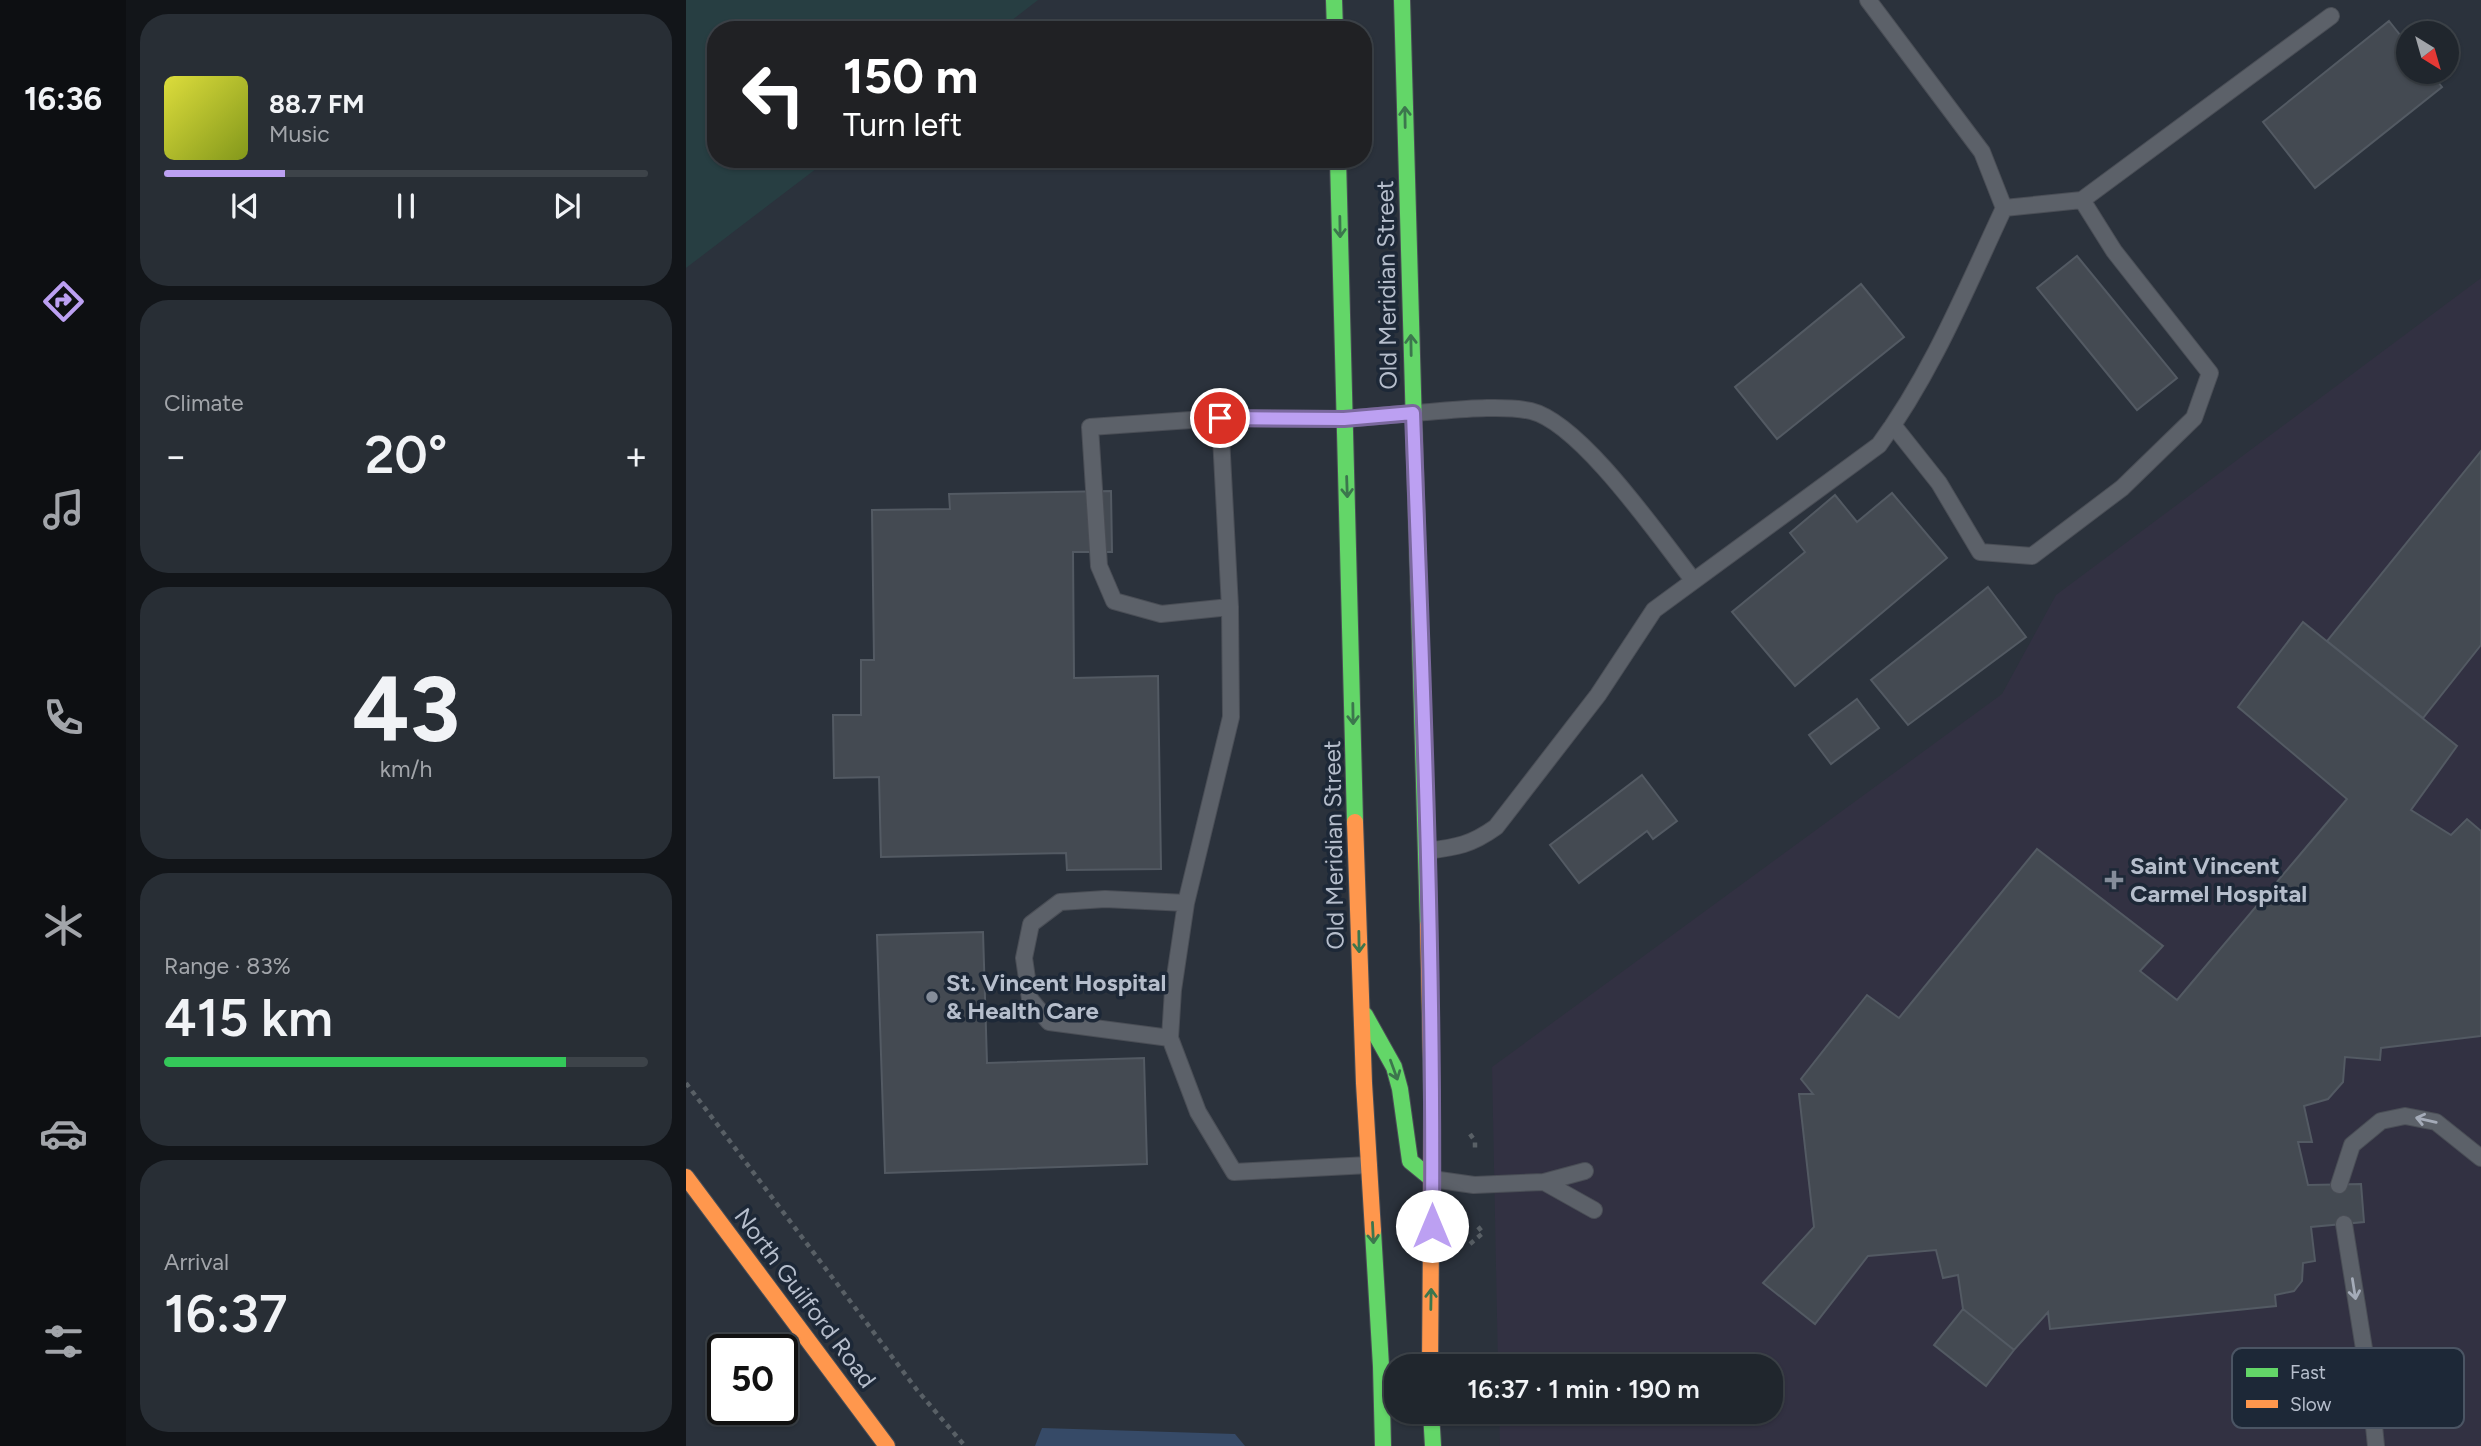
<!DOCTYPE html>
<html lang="en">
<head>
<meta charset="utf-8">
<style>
	:root { --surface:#20262d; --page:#282e35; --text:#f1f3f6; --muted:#a2a5aa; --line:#3d4349; --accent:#bca0f2 }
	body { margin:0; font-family:Figtree,sans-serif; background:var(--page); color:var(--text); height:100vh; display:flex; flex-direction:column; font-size:26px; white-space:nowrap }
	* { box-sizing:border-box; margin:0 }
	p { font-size:23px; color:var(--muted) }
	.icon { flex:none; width:38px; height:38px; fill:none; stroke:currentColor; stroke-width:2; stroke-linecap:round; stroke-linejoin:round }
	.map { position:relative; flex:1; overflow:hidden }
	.details { display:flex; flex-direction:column; gap:14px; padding:14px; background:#121519; width:560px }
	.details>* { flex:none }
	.hud { position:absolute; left:21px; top:21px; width:665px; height:147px; border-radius:28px; box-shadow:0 2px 5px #0004,0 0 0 2px var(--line); background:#202124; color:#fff; overflow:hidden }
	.needle { width:46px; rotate:143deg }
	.tools { position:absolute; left:1710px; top:21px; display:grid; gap:14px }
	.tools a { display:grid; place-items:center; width:63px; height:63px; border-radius:50%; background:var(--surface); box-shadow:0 2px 5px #0004,0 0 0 2px var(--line); font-size:35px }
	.speed { position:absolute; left:21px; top:1334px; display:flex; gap:14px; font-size:35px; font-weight:700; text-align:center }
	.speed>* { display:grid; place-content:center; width:91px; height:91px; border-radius:50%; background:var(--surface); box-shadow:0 2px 5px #0004,0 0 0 2px var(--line); line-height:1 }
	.speed .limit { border:4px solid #111; border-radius:10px; background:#fff; color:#111 }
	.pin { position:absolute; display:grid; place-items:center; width:60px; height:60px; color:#fff; margin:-30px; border:4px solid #fff; border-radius:50%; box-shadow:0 2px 7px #0007 }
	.me { position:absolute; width:77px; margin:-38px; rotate:0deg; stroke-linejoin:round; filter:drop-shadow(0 0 5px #0008) }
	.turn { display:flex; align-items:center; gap:24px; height:147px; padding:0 21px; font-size:32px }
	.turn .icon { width:91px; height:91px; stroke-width:2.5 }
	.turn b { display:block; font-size:49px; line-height:60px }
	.big { font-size:52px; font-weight:600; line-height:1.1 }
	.details .card { flex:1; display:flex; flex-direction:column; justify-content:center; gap:10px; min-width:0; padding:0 24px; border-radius:28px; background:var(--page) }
	.details .dial { align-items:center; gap:0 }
	.dial b { font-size:91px; line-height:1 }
	.song { display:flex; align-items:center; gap:21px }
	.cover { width:84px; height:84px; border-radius:10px; background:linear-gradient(135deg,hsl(60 70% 55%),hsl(70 70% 35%)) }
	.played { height:7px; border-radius:4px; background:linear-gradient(90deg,var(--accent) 25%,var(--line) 25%) }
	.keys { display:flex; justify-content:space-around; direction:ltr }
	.heat { display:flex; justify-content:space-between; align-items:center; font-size:38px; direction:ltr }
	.charge { height:10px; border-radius:5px; background:linear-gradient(90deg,#34c759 83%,var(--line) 0) }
	.trip { position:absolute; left:698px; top:1354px; width:399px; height:70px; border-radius:28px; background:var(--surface); box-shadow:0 2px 5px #0004,0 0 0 2px var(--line); font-weight:600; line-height:70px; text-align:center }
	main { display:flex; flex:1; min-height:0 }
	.tab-bar { display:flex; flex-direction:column; width:126px; justify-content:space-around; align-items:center; background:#0d0f12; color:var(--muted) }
	.tab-bar .icon { width:49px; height:49px }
	.tab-bar .active { color:var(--accent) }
	.tab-bar b { font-size:32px; color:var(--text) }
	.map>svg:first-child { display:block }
	.medical { fill:#323142 }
	.green { fill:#273e42 }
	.water { fill:#364a67 }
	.building { fill:#444a52; stroke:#535a63; stroke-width:2 }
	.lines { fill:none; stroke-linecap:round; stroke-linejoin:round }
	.lane-casing { stroke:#4a4e56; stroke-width:18 }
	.fast-casing { stroke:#4a4e56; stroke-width:18 }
	.slow-casing { stroke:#4a4e56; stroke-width:18 }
	.path { stroke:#596066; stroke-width:4.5; stroke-dasharray:5 5; stroke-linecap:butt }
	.lane { stroke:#5c6169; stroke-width:16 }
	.fast { stroke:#63d668; stroke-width:16 }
	.slow { stroke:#ff974d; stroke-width:16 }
	.oneway { stroke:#3c764d }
	.oneway2 { stroke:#a4abb8 }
	.route-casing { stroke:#7a689d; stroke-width:18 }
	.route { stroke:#bca0f2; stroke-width:12 }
	.poi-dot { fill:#858d9a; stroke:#1d2837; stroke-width:2.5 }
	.labels { text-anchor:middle; stroke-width:7; stroke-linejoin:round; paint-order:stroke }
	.street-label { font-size:24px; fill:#b6becc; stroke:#1d2837 }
	.poi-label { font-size:24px; font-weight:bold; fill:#b6becc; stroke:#1d2837; text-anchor:start }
	.key { fill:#1d2837; stroke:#4b5564; stroke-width:2 }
	.key-label { font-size:19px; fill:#b6becc }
</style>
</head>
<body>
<main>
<nav class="tab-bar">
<b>16:36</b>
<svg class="icon active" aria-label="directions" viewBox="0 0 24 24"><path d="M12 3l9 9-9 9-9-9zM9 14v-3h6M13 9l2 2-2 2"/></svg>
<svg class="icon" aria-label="music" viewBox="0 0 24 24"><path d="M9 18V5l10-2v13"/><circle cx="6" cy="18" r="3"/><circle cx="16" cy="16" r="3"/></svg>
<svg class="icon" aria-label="phone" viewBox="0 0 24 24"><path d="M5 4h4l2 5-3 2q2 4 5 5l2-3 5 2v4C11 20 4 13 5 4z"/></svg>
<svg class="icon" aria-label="climate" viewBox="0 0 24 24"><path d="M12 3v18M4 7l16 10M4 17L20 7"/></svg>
<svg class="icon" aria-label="car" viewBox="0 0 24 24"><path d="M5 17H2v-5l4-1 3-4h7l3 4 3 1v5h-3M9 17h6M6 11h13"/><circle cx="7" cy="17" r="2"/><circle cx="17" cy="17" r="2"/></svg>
<svg class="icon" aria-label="filters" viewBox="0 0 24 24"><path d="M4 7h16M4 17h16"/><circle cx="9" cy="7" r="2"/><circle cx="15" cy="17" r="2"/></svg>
</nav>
<section class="details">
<div class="card">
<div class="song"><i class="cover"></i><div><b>88.7 FM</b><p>Music</p></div></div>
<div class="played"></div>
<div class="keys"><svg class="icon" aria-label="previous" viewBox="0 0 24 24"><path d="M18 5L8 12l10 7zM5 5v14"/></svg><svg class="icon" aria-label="pause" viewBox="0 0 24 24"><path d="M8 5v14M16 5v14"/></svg><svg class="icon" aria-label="next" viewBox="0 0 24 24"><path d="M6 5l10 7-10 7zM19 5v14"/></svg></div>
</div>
<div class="card"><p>Climate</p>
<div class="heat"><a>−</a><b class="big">20°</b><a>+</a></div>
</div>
<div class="card dial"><b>43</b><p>km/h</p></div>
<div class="card"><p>Range · 83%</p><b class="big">415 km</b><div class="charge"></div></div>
<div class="card"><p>Arrival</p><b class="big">16:37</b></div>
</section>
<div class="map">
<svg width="1795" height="1446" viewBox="0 0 1795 1446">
	<rect width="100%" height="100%" fill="#2b323c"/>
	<!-- medical -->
	<path class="medical" d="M 1795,278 L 1795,1446 L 814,1446 L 813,1412 L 1085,1412 L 1085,1367 L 812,1367 L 806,1067 L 1316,694 L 1370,595 Z"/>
	<!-- green -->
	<path class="green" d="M 0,0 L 352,0 L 313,30 L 30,30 L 30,159 L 143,159 L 0,268 Z"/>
	<!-- water -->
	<path class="water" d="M 356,1428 L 549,1434 L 559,1446 L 349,1446 Z"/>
	<!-- building -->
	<path class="building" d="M 1703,21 L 1722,45 L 1722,72 L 1744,72 L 1756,87 L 1629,188 L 1577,122 Z
		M 1391,256 L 1491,378 L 1451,410 L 1351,288 Z
		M 1175,284 L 1218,337 L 1091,439 L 1049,387 Z
		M 1795,451 L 1795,645 L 1737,718 L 1641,641 Z
		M 425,491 L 426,552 L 387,552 L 388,678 L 472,676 L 475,869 L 381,870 L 380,853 L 195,857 L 193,777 L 148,778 L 147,715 L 175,715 L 175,660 L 188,660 L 186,510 L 264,509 L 263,494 Z
		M 1206,493 L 1261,558 L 1109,686 L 1046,612 L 1119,552 L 1104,533 L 1149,495 L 1171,522 Z
		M 1302,587 L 1340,637 L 1222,725 L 1185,680 Z
		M 1617,622 L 1771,746 L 1725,810 L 1765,835 L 1781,819 L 1795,831 L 1795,1036 L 1695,1048 L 1694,1060 L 1659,1057 L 1657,1082 L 1642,1099 L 1618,1106 L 1626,1142 L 1612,1142 L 1622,1185 L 1675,1184 L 1678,1222 L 1625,1227 L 1629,1261 L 1617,1263 L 1616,1281 L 1608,1291 L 1589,1295 L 1590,1306 L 1364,1329 L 1362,1312 L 1328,1350 L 1277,1309 L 1272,1275 L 1257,1278 L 1250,1250 L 1182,1256 L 1129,1324 L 1077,1283 L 1128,1227 L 1113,1094 L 1127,1094 L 1115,1079 L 1181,995 L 1213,1018 L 1351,849 L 1477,946 L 1454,971 L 1491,1000 L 1661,799 L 1552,707 Z
		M 1171,699 L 1193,728 L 1145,764 L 1123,735 Z
		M 956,775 L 991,821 L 967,839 L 961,831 L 893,883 L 864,845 Z
		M 297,932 L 301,1063 L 458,1058 L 461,1164 L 199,1173 L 191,935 Z
		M 1277,1309 L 1328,1350 L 1300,1386 L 1248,1345 Z"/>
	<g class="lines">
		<!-- lane casing -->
		<g class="lane-casing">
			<path id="lane" d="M 1318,208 L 1396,200 L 1645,16
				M 727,413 C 761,411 813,404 845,411 C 895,423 974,538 1007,580
				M 534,418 L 404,427 L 413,566 L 428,601 L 475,614 L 544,607
				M 658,419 L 534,418 L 544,607 L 545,717 L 500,903 L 487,990 L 484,1038 L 512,1112 L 548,1172 L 683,1165
				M 1207,425 L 1253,483 L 1294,552 L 1346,556 L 1436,488 L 1508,418 L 1524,373 L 1428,251 L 1396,200
				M 741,851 C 771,847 785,845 810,827 L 912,695 L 968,610 L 1193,445 C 1246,373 1280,289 1318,208 L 1296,152 L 1182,0
				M 484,1038 L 363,1022 L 344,999 L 338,958 L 345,924 L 374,902 L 419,899 L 500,903
				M 746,1179 L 788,1185 L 858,1182 L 908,1210
				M 858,1182 L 899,1171
				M 1653,1185 L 1666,1145 L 1695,1121 L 1719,1116 L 1750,1122 L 1795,1158
				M 1658,1224 L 1684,1386 L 1690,1446"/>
		</g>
		<!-- fast casing -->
		<g class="fast-casing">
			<path id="fast" d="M 648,0 L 649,30
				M 716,0 L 742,925
				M 652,159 L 669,822
				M 679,1015 L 708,1067 L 714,1089 L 724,1161 L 746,1179
				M 687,1231 L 695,1366 L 697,1446
				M 745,1412 L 747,1446"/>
		</g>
		<!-- slow casing -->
		<g class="slow-casing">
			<path id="slow" d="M 658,419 L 727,413
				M 669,822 L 678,1083 L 687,1231
				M 742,925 L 746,1103 L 744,1367
				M 0,1177 L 201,1446"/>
		</g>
		<!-- path -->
		<path class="path" d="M 0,1083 L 231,1390 L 279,1446
			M 784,1134 L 789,1141 L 789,1149
			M 784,1244 L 797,1233 L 789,1223"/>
		<!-- lane -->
		<use href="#lane" class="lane"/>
		<!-- fast -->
		<use href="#fast" class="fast"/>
		<!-- slow -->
		<use href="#slow" class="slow"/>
	</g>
	<!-- one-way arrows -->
	<defs><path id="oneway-shaft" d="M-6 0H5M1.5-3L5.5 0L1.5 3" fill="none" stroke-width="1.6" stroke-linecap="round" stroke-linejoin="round" transform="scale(1.75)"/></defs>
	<g class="oneway">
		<use href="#oneway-shaft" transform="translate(719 117) rotate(-91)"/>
		<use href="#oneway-shaft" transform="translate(654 227) rotate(89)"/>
		<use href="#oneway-shaft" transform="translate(725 345) rotate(-91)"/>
		<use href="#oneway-shaft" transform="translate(661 487) rotate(88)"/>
		<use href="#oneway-shaft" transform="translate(667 714) rotate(89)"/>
		<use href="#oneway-shaft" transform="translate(673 942) rotate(89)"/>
		<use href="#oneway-shaft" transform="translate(708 1070) rotate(70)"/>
		<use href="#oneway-shaft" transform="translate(687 1233) rotate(87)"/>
		<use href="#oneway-shaft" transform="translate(745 1299) rotate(-89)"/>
	</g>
	<g class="oneway2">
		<use href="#oneway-shaft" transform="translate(1740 1120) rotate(-167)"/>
		<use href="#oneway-shaft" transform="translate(1668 1289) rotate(81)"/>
	</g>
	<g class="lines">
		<!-- route casing -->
		<g class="route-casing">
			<path id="route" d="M 534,418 L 658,419 L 727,413 C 737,684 748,955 746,1226"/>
		</g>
		<!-- route -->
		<use href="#route" class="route"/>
	</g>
	<!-- markers -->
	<g class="poi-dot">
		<path d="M1424.5 869.5h7v7h7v7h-7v7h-7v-7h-7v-7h7z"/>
		<circle cx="246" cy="997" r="7"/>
	</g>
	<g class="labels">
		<!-- street labels -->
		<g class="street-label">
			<text transform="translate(701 285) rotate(-91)" y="8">Old Meridian Street</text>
			<text transform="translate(648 845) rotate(-91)" y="8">Old Meridian Street</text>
			<text transform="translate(119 1298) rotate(53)" y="8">North Guilford Road</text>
		</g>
		<!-- poi labels -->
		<g class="poi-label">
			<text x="1444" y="874">Saint Vincent<tspan x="1444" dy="28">Carmel Hospital</tspan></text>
			<text x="260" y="991">St. Vincent Hospital<tspan x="260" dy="28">&amp; Health Care</tspan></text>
		</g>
	</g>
	<!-- legend -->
	<rect x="1546" y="1348" width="232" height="80" rx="10" class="key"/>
	<rect x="1560" y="1368" width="32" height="9" fill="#63d668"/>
	<rect x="1560" y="1400" width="32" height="8" fill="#ff974d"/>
	<g class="key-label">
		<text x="1604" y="1379">Fast</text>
		<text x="1604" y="1411">Slow</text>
	</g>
</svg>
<div class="tools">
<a><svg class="needle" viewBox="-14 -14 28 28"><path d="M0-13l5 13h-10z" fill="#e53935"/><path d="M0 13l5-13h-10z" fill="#a2a5aa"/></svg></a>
</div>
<div class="speed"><div class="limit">50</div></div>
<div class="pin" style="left:534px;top:418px;background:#d93025"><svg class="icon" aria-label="arrive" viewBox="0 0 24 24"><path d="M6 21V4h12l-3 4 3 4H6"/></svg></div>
<svg class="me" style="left:746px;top:1226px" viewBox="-20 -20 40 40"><circle r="19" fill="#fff"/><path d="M0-13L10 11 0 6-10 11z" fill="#bca0f2"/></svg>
<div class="trip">16:37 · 1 min · 190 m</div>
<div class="hud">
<div class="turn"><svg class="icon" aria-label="left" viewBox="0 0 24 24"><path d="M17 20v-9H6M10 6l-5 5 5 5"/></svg><div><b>150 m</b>Turn left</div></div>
</div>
</div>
</main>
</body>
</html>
